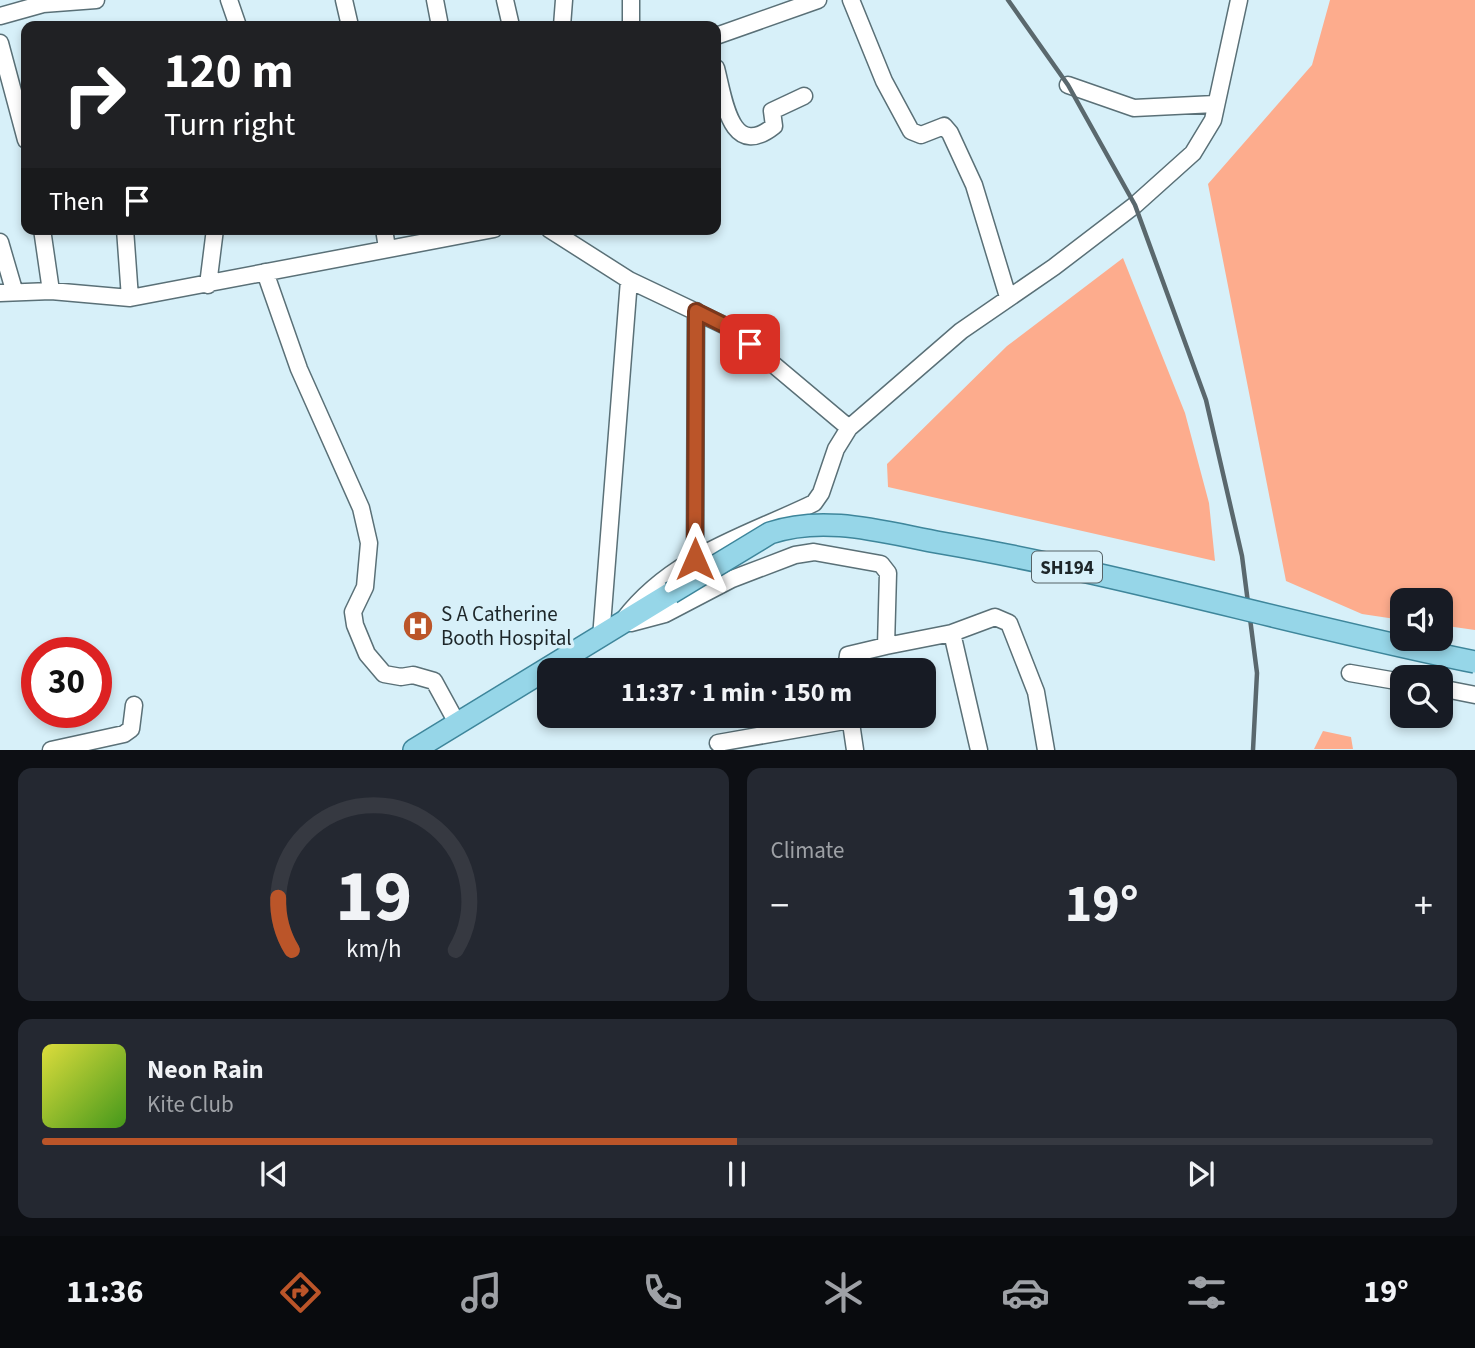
<!DOCTYPE html>
<html lang="en">
<head>
<meta charset="utf-8">
<style>
	:root { --surface:#171b24; --page:#242831; --text:#f1f3f6; --muted:#9ea1a6; --line:#363941; --accent:#bb5529 }
	body { margin:0; font-family:"Source Sans 3",sans-serif; background:var(--page); color:var(--text); height:100vh; display:flex; flex-direction:column; font-size:26px; white-space:nowrap }
	* { box-sizing:border-box; margin:0 }
	p { font-size:23px; color:var(--muted) }
	.icon { flex:none; width:38px; height:38px; fill:none; stroke:currentColor; stroke-width:2; stroke-linecap:round; stroke-linejoin:round }
	.map { position:relative; height:750px; overflow:hidden }
	.details { display:flex; flex-direction:column; gap:18px; padding:18px; background:#0d0f14; flex:1 }
	.details>* { flex:none }
	.hud { position:absolute; left:21px; top:21px; width:700px; height:214px; border-radius:14px; box-shadow:0 4px 10px #0003; background:#202124; color:#fff; overflow:hidden }
	.buttons { position:absolute; left:1390px; top:588px; display:grid; gap:14px }
	.buttons a { display:grid; place-items:center; width:63px; height:63px; border-radius:14px; background:var(--surface); box-shadow:0 4px 10px #0003; font-size:35px }
	.speed { position:absolute; left:21px; top:637px; display:flex; gap:14px; font-size:35px; font-weight:700; text-align:center }
	.speed>* { display:grid; place-content:center; width:91px; height:91px; border-radius:50%; background:var(--surface); box-shadow:0 4px 10px #0003; line-height:1 }
	.speed .limit { border:10px solid #d22; background:#fff; color:#111 }
	.pin { position:absolute; display:grid; place-items:center; width:60px; height:60px; color:#fff; margin:-30px; border-radius:14px; box-shadow:0 4px 10px #0006 }
	.me { position:absolute; width:77px; margin:-38px; rotate:0deg; stroke-linejoin:round; filter:drop-shadow(0 0 5px #0008) }
	.turn { display:flex; align-items:center; gap:24px; height:147px; padding:0 28px; font-size:32px }
	.turn .icon { width:91px; height:91px; stroke-width:2.5 }
	.turn b { display:block; font-size:49px; line-height:60px }
	.then { display:flex; align-items:center; height:66px; padding:0 28px; background:#0003; gap:14px; font-size:26px }
	.big { font-size:52px; font-weight:700; line-height:1.1 }
	.details .tile { flex:1; display:flex; flex-direction:column; justify-content:center; gap:10px; min-width:0; padding:0 24px; border-radius:14px; background:var(--page) }
	.details .dial { align-items:center; gap:0 }
	.dial svg { height:182px; overflow:visible; fill:none; stroke:var(--line); stroke-width:7; stroke-linecap:round; text-anchor:middle }
	.dial text { fill:var(--text); stroke:none }
	.song { display:flex; align-items:center; gap:21px }
	.cover { width:84px; height:84px; border-radius:10px; background:linear-gradient(135deg,hsl(60 70% 55%),hsl(100 70% 35%)) }
	.played { height:7px; border-radius:4px; background:linear-gradient(90deg,var(--accent) 50%,var(--line) 50%) }
	.keys { display:flex; justify-content:space-around; direction:ltr }
	.heat { display:flex; justify-content:space-between; align-items:center; font-size:38px; direction:ltr }
	.details .tiles { flex:1; display:grid; gap:18px; grid-template-columns:1fr 1fr }
	.tile:last-child { grid-column:span 2 }
	.trip { position:absolute; left:537px; top:658px; width:399px; height:70px; border-radius:14px; background:var(--surface); box-shadow:0 4px 10px #0003; font-weight:700; line-height:70px; text-align:center }
	.tab-bar { display:flex; height:112px; justify-content:space-around; align-items:center; background:#090b0e; color:var(--muted) }
	.tab-bar .icon { width:49px; height:49px }
	.tab-bar .on { color:var(--accent) }
	.tab-bar b { font-size:32px; color:var(--text) }
	.map>svg:first-child { display:block }
	.water { fill:#fdac8d }
	.lines { fill:none; stroke-linecap:round; stroke-linejoin:round }
	.minor-casing { stroke:#5a7077; stroke-width:19 }
	.major-casing { stroke:#3e869b; stroke-width:24 }
	.minor { stroke:#fff; stroke-width:16 }
	.major { stroke:#96d6e8; stroke-width:21 }
	.rail { stroke:#5a686d; stroke-width:4.5 }
	.major-bridge-casing { stroke:#3e869b; stroke-width:24; stroke-linecap:butt }
	.major-bridge { stroke:#96d6e8; stroke-width:21 }
	.route-casing { stroke:#7a371b; stroke-width:18 }
	.route { stroke:#bb5529; stroke-width:12 }
	.labels { text-anchor:middle; stroke-width:7; stroke-linejoin:round; paint-order:stroke }
	.shield { fill:#d7f0f9; stroke:#556367; stroke-width:2 }
	.shield-label { font-size:19px; font-weight:bold; fill:#1d2629 }
	.poi-label { font-size:21px; fill:#1d2629; stroke:#d7f0f9; text-anchor:start }
</style>
</head>
<body>
<div class="map">
<svg width="1475" height="750" viewBox="0 0 1475 750">
	<rect width="100%" height="100%" fill="#d7f0f9"/>
	<!-- water -->
	<path class="water" d="M 1330,0 L 1475,0 L 1475,630 L 1440,625 L 1440,600 L 1402,600 L 1402,620 L 1362,614 L 1286,581 L 1208,184 L 1312,65 Z
		M 1123,258 L 1185,413 L 1209,503 L 1215,561 L 888,487 L 887,464 L 1007,346 Z
		M 1323,731 L 1351,737 L 1353,749 L 1314,749 Z"/>
	<g class="lines">
		<!-- minor casing -->
		<g class="minor-casing">
			<path id="minor" d="M 229,0 L 238,26
				M 344,0 L 350,26
				M 435,0 L 440,26
				M 505,0 L 511,26
				M 851,0 L 884,81 L 911,131 L 921,135 L 944,126 L 950,133 L 974,185 L 1008,297
				M 0,16 L 43,4 L 96,0
				M 562,26 L 564,0
				M 631,26 L 631,0
				M 716,36 L 818,0
				M 0,43 L 26,140
				M 716,68 C 724,98 730,161 774,126 L 772,111 L 804,96
				M 1068,85 L 1134,108 L 1215,104
				M 42,229 L 51,291
				M 125,229 L 130,298
				M 384,229 L 387,248
				M 549,229 L 629,280 L 730,328 L 849,428
				M 0,242 L 14,290
				M 265,272 L 299,369 L 361,508 L 369,543 L 365,587 L 353,612 L 355,625 L 367,654 L 384,674 L 401,677 L 413,675 L 434,681 L 457,723
				M 208,285 L 215,229
				M 0,293 L 51,291 L 130,298 L 494,229
				M 695,559 L 696,311
				M 624,619 C 672,556 746,536 814,503 L 821,493 L 836,449 L 849,428 L 961,331 L 1054,267 L 1135,205 L 1193,153 L 1213,120 L 1239,0
				M 631,623 L 665,614 L 732,579 L 795,555 L 814,552 L 881,564 L 888,573 L 886,646 L 952,633 L 979,750
				M 952,633 L 995,617 L 1009,623 L 1036,692 L 1046,750
				M 601,638 L 629,280
				M 846,670 L 848,655 L 886,646
				M 1350,673 L 1402,682
				M 1440,688 L 1475,695
				M 850,716 L 855,750
				M 718,743 L 850,720
				M 51,750 L 124,734 L 131,729 L 134,705"/>
		</g>
		<!-- major casing -->
		<g class="major-casing">
			<path id="major" d="M 414,750 L 671,593"/>
		</g>
		<!-- minor -->
		<use href="#minor" class="minor"/>
		<!-- major -->
		<use href="#major" class="major"/>
		<!-- rail -->
		<path class="rail" d="M 1008,0 L 1068,85 L 1135,205 L 1206,400 L 1242,556 L 1257,673 L 1253,750"/>
		<!-- major-bridge casing -->
		<g class="major-bridge-casing">
			<path id="major-bridge" d="M 671,593 L 770,533 C 826,514 886,533 942,543 C 1122,574 1297,626 1475,662"/>
		</g>
		<!-- major-bridge -->
		<use href="#major-bridge" class="major-bridge"/>
	</g>
	<g class="lines">
		<!-- route casing -->
		<g class="route-casing">
			<path id="route" d="M 695,559 L 696,311 L 730,328 L 750,344"/>
		</g>
		<!-- route -->
		<use href="#route" class="route"/>
	</g>
	<!-- icons -->
	<defs>
		<g id="hospital-disc" transform="scale(1.575)"><circle r="9.5" fill="#bb5529" stroke="#d7f0f9"/><path d="M-5-5h3v3.5h4V-5h3V5h-3V1.5h-4V5h-3Z" fill="#fff"/></g>
	</defs>
	<g fill-rule="evenodd">
		<use href="#hospital-disc" x="418" y="626"/>
	</g>
	<g class="labels">
		<!-- shield labels -->
		<rect class="shield" x="1032" y="551.5" width="70" height="31" rx="5"/>
		<g class="shield-label">
			<text x="1067" y="574">SH194</text>
		</g>
		<!-- poi labels -->
		<g class="poi-label">
			<text x="441" y="621">S A Catherine<tspan x="441" dy="24">Booth Hospital</tspan></text>
		</g>
	</g>
</svg>
<div class="buttons">
<a><svg class="icon" aria-label="sound" viewBox="0 0 24 24"><path d="M4 9h4l5-4v14l-5-4H4zM17 9q2 3 0 6"/></svg></a>
<a><svg class="icon" aria-label="search" viewBox="0 0 24 24"><circle cx="10" cy="10" r="6"/><path d="M15 15l6 6"/></svg></a>
</div>
<div class="speed"><div class="limit">30</div></div>
<div class="pin" style="left:750px;top:344px;background:#d93025"><svg class="icon" aria-label="arrive" viewBox="0 0 24 24"><path d="M6 21V4h12l-3 4 3 4H6"/></svg></div>
<svg class="me" style="left:695px;top:559px" viewBox="-20 -20 40 40"><path d="M0-17L14 15 0 8-14 15z" fill="#bb5529" stroke="#fff" stroke-width="4"/></svg>
<div class="trip">11:37 · 1 min · 150 m</div>
<div class="hud">
<div class="turn"><svg class="icon" aria-label="right" viewBox="0 0 24 24"><path d="M7 20v-9h11M14 6l5 5-5 5"/></svg><div><b>120 m</b>Turn right</div></div>
<div class="then">Then<svg class="icon" aria-label="arrive" viewBox="0 0 24 24"><path d="M6 21V4h12l-3 4 3 4H6"/></svg></div>
</div>
</div>
<section class="details">
<div class="tiles">
<div class="tile dial"><svg viewBox="0 0 100 80">
<path d="M14 69A42 42 0 1 1 86 69"/>
<path d="M14 69A42 42 0 0 1 8 46" stroke="#bb5529"/>
<text x="50" y="56" font-size="32" font-weight="700">19</text>
<text x="50" y="72" font-size="11">km/h</text>
</svg></div>
<div class="tile"><p>Climate</p>
<div class="heat"><a>−</a><b class="big">19°</b><a>+</a></div>
</div>
<div class="tile">
<div class="song"><i class="cover"></i><div><b>Neon Rain</b><p>Kite Club</p></div></div>
<div class="played"></div>
<div class="keys"><svg class="icon" aria-label="previous" viewBox="0 0 24 24"><path d="M18 5L8 12l10 7zM5 5v14"/></svg><svg class="icon" aria-label="pause" viewBox="0 0 24 24"><path d="M8 5v14M16 5v14"/></svg><svg class="icon" aria-label="next" viewBox="0 0 24 24"><path d="M6 5l10 7-10 7zM19 5v14"/></svg></div>
</div>
</div>
</section>
<nav class="tab-bar">
<b>11:36</b>
<svg class="icon on" aria-label="directions" viewBox="0 0 24 24"><path d="M12 3l9 9-9 9-9-9zM9 14v-3h6M13 9l2 2-2 2"/></svg>
<svg class="icon" aria-label="music" viewBox="0 0 24 24"><path d="M9 18V5l10-2v13"/><circle cx="6" cy="18" r="3"/><circle cx="16" cy="16" r="3"/></svg>
<svg class="icon" aria-label="phone" viewBox="0 0 24 24"><path d="M5 4h4l2 5-3 2q2 4 5 5l2-3 5 2v4C11 20 4 13 5 4z"/></svg>
<svg class="icon" aria-label="climate" viewBox="0 0 24 24"><path d="M12 3v18M4 7l16 10M4 17L20 7"/></svg>
<svg class="icon" aria-label="car" viewBox="0 0 24 24"><path d="M5 17H2v-5l4-1 3-4h7l3 4 3 1v5h-3M9 17h6M6 11h13"/><circle cx="7" cy="17" r="2"/><circle cx="17" cy="17" r="2"/></svg>
<svg class="icon" aria-label="filters" viewBox="0 0 24 24"><path d="M4 7h16M4 17h16"/><circle cx="9" cy="7" r="2"/><circle cx="15" cy="17" r="2"/></svg>
<b>19°</b>
</nav>
</body>
</html>
